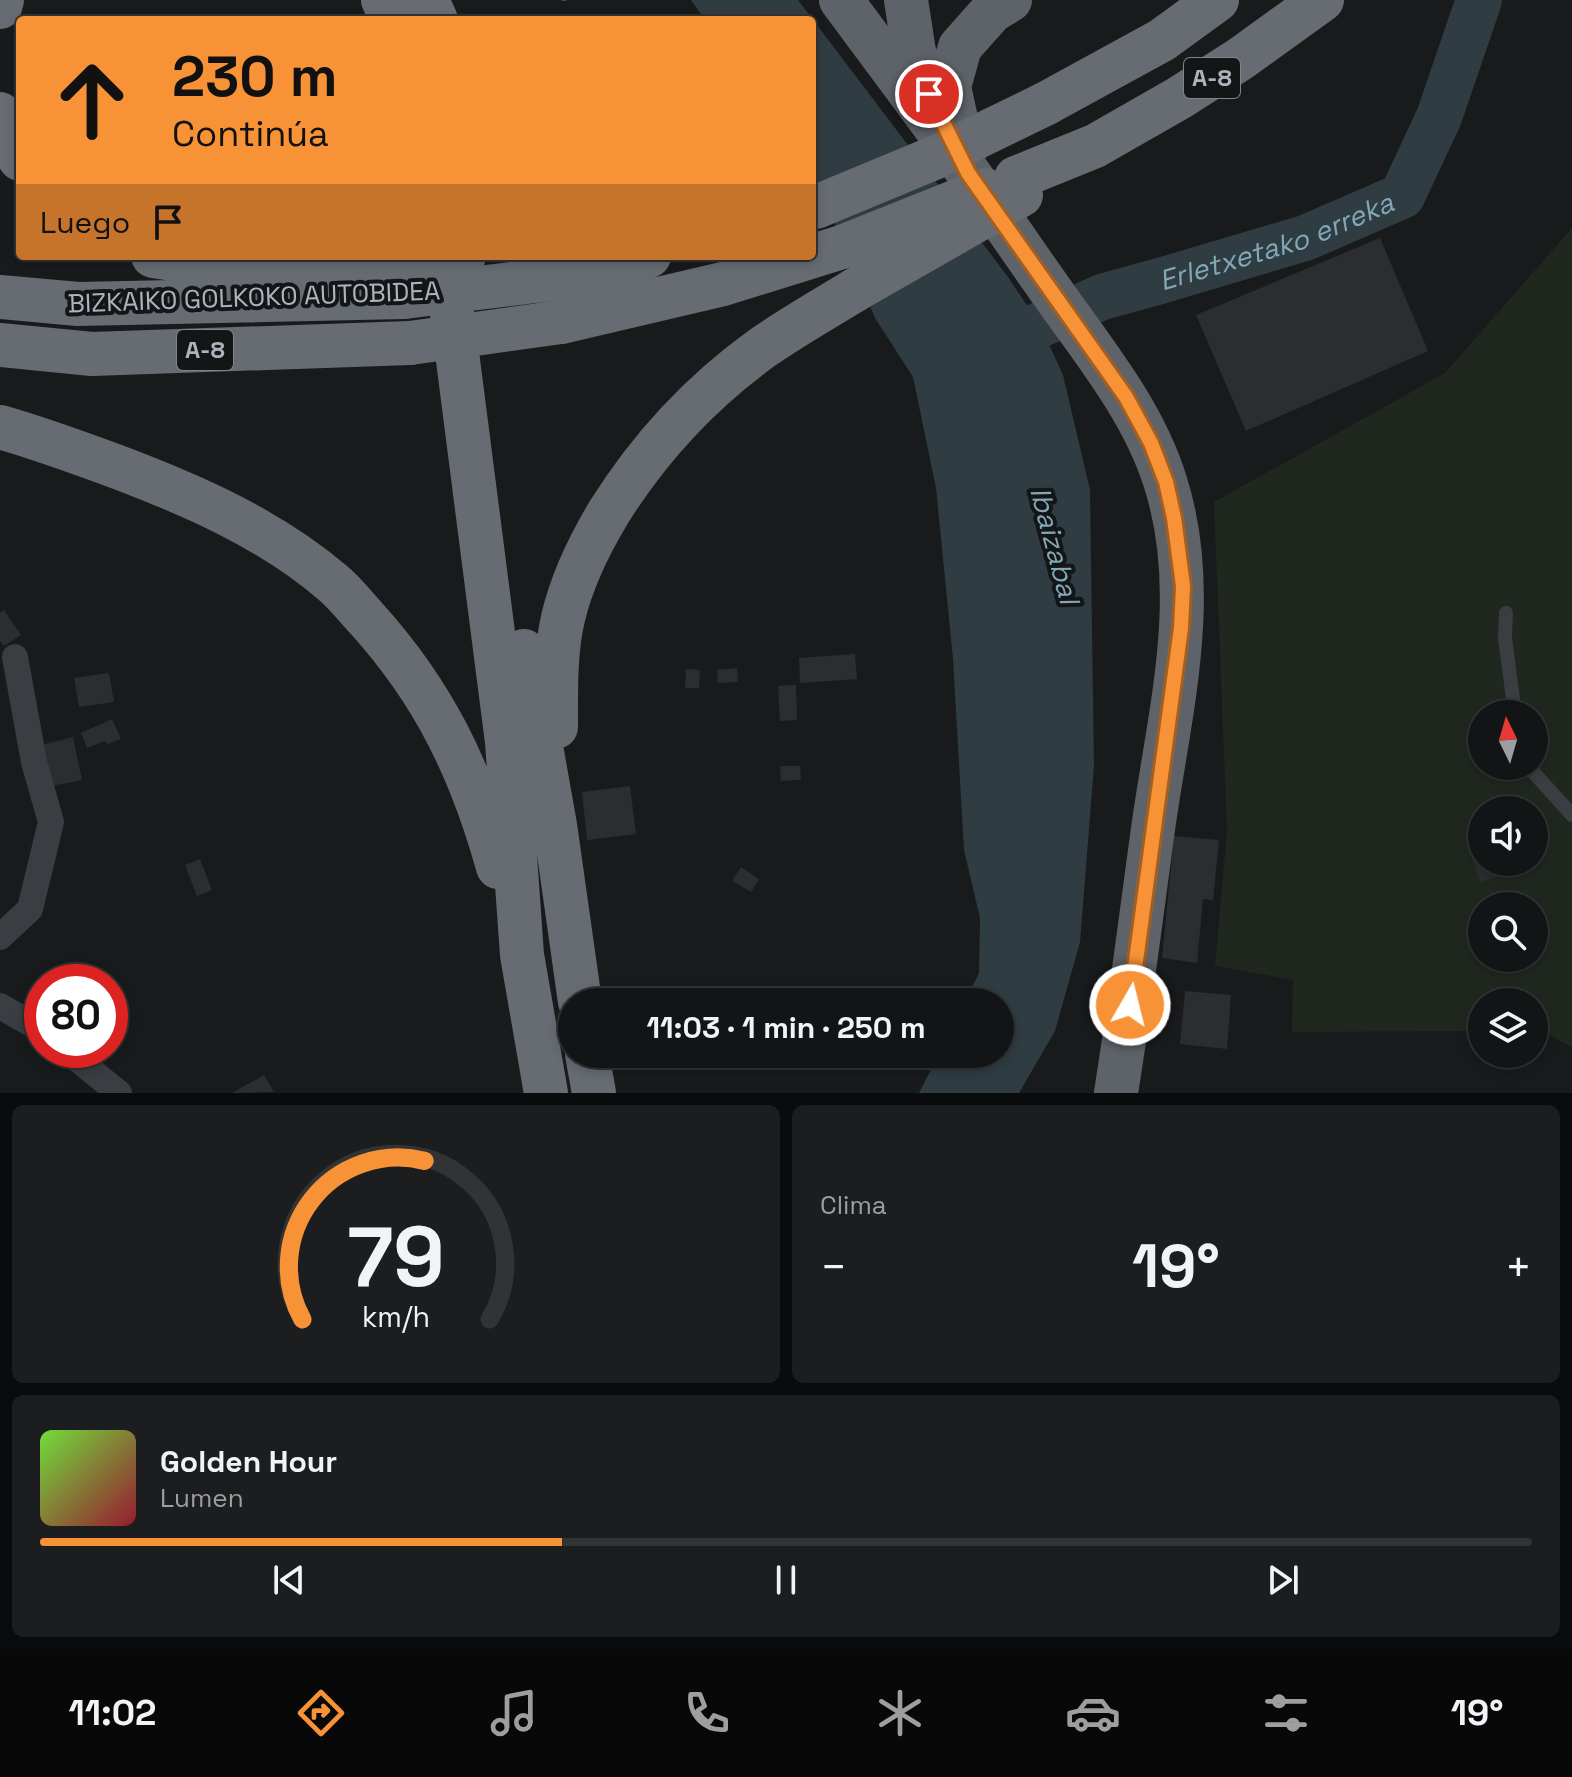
<!DOCTYPE html>
<html lang="es">
<head>
<meta charset="utf-8">
<style>
	:root { --surface:#131415; --page:#1c1d1e; --text:#f1f3f6; --muted:#9d9ea0; --line:#323334; --accent:#f89236 }
	body { margin:0; font-family:"Space Grotesk",sans-serif; background:var(--page); color:var(--text); height:100vh; display:flex; flex-direction:column; font-size:30px; white-space:nowrap }
	* { box-sizing:border-box; margin:0 }
	p { font-size:26px; color:var(--muted) }
	.icon { flex:none; width:44px; height:44px; fill:none; stroke:currentColor; stroke-width:2; stroke-linecap:round; stroke-linejoin:round }
	.map { position:relative; height:1093px; overflow:hidden }
	.side { display:flex; flex-direction:column; gap:12px; padding:12px; background:#0a0b0c; flex:1 }
	.side>* { flex:none }
	.banner { position:absolute; left:16px; top:16px; width:800px; height:244px; border-radius:8px; box-shadow:0 4px 12px #0003,0 0 0 2px var(--line); background:#f89236; color:#111; overflow:hidden }
	.needle { width:52px; rotate:355deg }
	.controls { position:absolute; left:1468px; top:700px; display:grid; gap:16px }
	.controls a { display:grid; place-items:center; width:80px; height:80px; border-radius:50%; background:var(--surface); box-shadow:0 4px 12px #0003,0 0 0 2px var(--line); font-size:40px }
	.speed { position:absolute; left:24px; top:964px; display:flex; gap:16px; font-size:40px; font-weight:700; text-align:center }
	.speed>* { display:grid; place-content:center; width:104px; height:104px; border-radius:50%; background:var(--surface); box-shadow:0 4px 12px #0003,0 0 0 2px var(--line); line-height:1 }
	.speed .limit { border:12px solid #d22; background:#fff; color:#111 }
	.pin { position:absolute; display:grid; place-items:center; width:68px; height:68px; color:#fff; margin:-34px; border:4px solid #fff; border-radius:50%; box-shadow:0 2px 8px #0007 }
	.me { position:absolute; width:88px; margin:-44px; rotate:8deg; stroke-linejoin:round; filter:drop-shadow(0 0 6px #0008) }
	.turn { display:flex; align-items:center; gap:28px; height:168px; padding:0 24px; font-size:36px }
	.turn .icon { width:104px; height:104px; stroke-width:2.5 }
	.turn b { display:block; font-size:56px; line-height:68px }
	.then { display:flex; align-items:center; height:76px; padding:0 24px; background:#0003; gap:16px; font-size:30px }
	.big { font-size:60px; font-weight:700; line-height:1.1 }
	.side .tile { flex:1; display:flex; flex-direction:column; justify-content:center; gap:12px; min-width:0; padding:0 28px; border-radius:12px; background:var(--page) }
	.side .dial { align-items:center; gap:0 }
	.dial svg { height:208px; overflow:visible; fill:none; stroke:var(--line); stroke-width:7; stroke-linecap:round; text-anchor:middle }
	.dial text { fill:var(--text); stroke:none }
	.song { display:flex; align-items:center; gap:24px }
	.cover { width:96px; height:96px; border-radius:12px; background:linear-gradient(135deg,hsl(100 70% 55%),hsl(350 70% 35%)) }
	.played { height:8px; border-radius:4px; background:linear-gradient(90deg,var(--accent) 35%,var(--line) 35%) }
	.keys { display:flex; justify-content:space-around; direction:ltr }
	.heat { display:flex; justify-content:space-between; align-items:center; font-size:44px; direction:ltr }
	.side .tiles { flex:1; display:grid; gap:12px; grid-template-columns:1fr 1fr }
	.tile:last-child { grid-column:span 2 }
	.trip { position:absolute; left:558px; top:988px; width:456px; height:80px; border-radius:40px; background:var(--surface); box-shadow:0 4px 12px #0003,0 0 0 2px var(--line); font-weight:700; line-height:80px; text-align:center }
	.tab-bar { display:flex; height:128px; justify-content:space-around; align-items:center; background:#080808; color:var(--muted) }
	.tab-bar .icon { width:56px; height:56px }
	.tab-bar .current { color:var(--accent) }
	.tab-bar b { font-size:36px; color:var(--text) }
	.map>svg:first-child { display:block }
	.green { fill:#1f271f; fill-rule:evenodd }
	.water { fill:#2f3c41 }
	.lines { fill:none; stroke-linecap:round; stroke-linejoin:round }
	.river { stroke:#2f3c41; stroke-width:46 }
	.building { fill:#2c2d30 }
	.path { stroke:#404448; stroke-width:5; stroke-dasharray:4 6; stroke-linecap:butt }
	.service { stroke:#3a3d41; stroke-width:14 }
	.minor { stroke:#3a3d41; stroke-width:26 }
	.trunk { stroke:#5e6369; stroke-width:44 }
	.motorway { stroke:#666c72; stroke-width:44 }
	.motorway-bridge { stroke:#666c72; stroke-width:44 }
	.route-casing { stroke:#a15f23; stroke-width:20 }
	.route { stroke:#f89236; stroke-width:14 }
	.labels { text-anchor:middle; stroke-width:8; stroke-linejoin:round; paint-order:stroke }
	.shield { fill:#141517; stroke:#7e848a; stroke-width:2 }
	.shield-label { font-size:24px; font-weight:bold; fill:#acb3bc }
	.street-label { font-size:26px; fill:#acb3bc; stroke:#141517 }
	.water-label { font-size:28px; font-style:italic; fill:#82a8b7; stroke:#141517 }
</style>
</head>
<body>
<div class="map">
<svg width="1572" height="1093" viewBox="0 0 1572 1093">
	<rect width="100%" height="100%" fill="#191a1c"/>
	<!-- green -->
	<path class="green" d="M 1572,228 L 1572,1047 L 1539,1030 L 1534,1030 L 1534,1002 L 1482,1002 L 1482,1031 L 1292,1032 L 1293,980 L 1215,966 L 1227,831 L 1214,502 L 1445,373 ZM 1482,714 L 1534,714 L 1534,766 L 1482,766 ZM 1482,810 L 1534,810 L 1534,862 L 1482,862 ZM 1482,906 L 1534,906 L 1534,958 L 1482,958 Z"/>
	<!-- water -->
	<path class="water" d="M 691,0 L 798,0 L 1008,277 L 1040,325 L 1063,375 L 1090,490 L 1094,766 L 1080,942 L 1055,1031 L 1019,1093 L 919,1093 L 939,1054 L 1000,1054 L 1000,1002 L 965,1002 L 979,973 L 980,918 L 964,850 L 953,659 L 936,488 L 913,377 L 875,318 L 812,170 L 812,20 L 705,20 Z"/>
	<g class="lines">
		<!-- river -->
		<path class="river" id="s1" d="M 997,344 L 1102,297 L 1160,281 L 1305,238 L 1402,196 L 1439,117 L 1479,0"/>
	</g>
	<!-- building -->
	<path class="building" d="M 1380,238 L 1428,351 L 1246,431 L 1196,315 Z
		M 4,610 L 21,635 L 4,646 L 0,641 L 0,613 Z
		M 855,654 L 857,679 L 800,683 L 799,658 Z
		M 737,668 L 738,682 L 718,683 L 717,670 Z
		M 686,669 L 700,670 L 699,688 L 685,688 Z
		M 109,673 L 114,702 L 79,707 L 74,678 Z
		M 796,685 L 797,720 L 780,721 L 778,686 Z
		M 112,719 L 121,739 L 107,744 L 105,741 L 87,748 L 81,733 Z
		M 73,737 L 82,780 L 51,786 L 42,745 Z
		M 780,766 L 800,766 L 801,780 L 781,781 Z
		M 630,786 L 636,834 L 587,840 L 582,792 Z
		M 1482,835 L 1482,862 L 1510,862 L 1513,871 L 1480,882 L 1466,840 Z
		M 1174,836 L 1219,840 L 1213,900 L 1203,899 L 1197,963 L 1162,958 Z
		M 200,859 L 212,890 L 197,896 L 185,865 Z
		M 741,867 L 759,879 L 751,892 L 732,881 Z
		M 1185,991 L 1231,995 L 1227,1049 L 1180,1044 Z
		M 264,1075 L 274,1092 L 232,1093 Z"/>
	<g class="lines">
		<!-- path -->
		<path class="path" d="M 564,0 L 564,1"/>
		<!-- service -->
		<path class="service" d="M 1506,613 L 1505,638 L 1515,714
			M 1531,766 L 1534,773 L 1572,815"/>
		<!-- minor -->
		<path class="minor" d="M 0,937 L 30,909 L 51,822 L 34,762 L 15,657
			M 0,1006 L 42,1030
			M 66,1050 L 119,1093"/>
		<!-- trunk -->
		<path class="trunk" d="M 841,0 C 883,57 926,113 967,171 C 994,208 1020,247 1047,285 C 1090,347 1142,408 1165,481 C 1202,595 1169,714 1153,829 C 1141,917 1130,1005 1116,1093
			M 906,0 L 914,52 L 933,103
			M 964,155 L 949,87 L 960,47 L 992,11 L 1010,0"/>
		<!-- motorway -->
		<path class="motorway" d="M 383,0 L 392,20
			M 427,0 L 436,20
			M 0,7 L 2,0
			M 1045,104 L 1162,40 L 1217,0
			M 0,114 L 13,148 L 20,159
			M 1016,178 L 1095,146 L 1179,98 L 1240,59 L 1322,0
			M 153,256 L 234,268 L 312,268 L 403,264
			M 552,279 L 649,256
			M 0,297 L 78,304 L 404,297
			M 450,298 L 507,742 L 522,955 L 546,1093
			M 561,322 L 723,284 L 842,247
			M 0,345 L 92,354 L 410,343
			M 0,427 C 39,438 77,452 115,466 C 192,495 270,529 333,583 C 345,593 355,606 366,618 C 434,693 471,770 498,867
			M 524,651 L 555,825 L 580,1002
			M 556,727 C 556,691 555,653 563,618 C 572,580 589,545 609,512 C 649,448 701,392 762,348 C 792,327 824,309 855,290
			M 587,1054 L 594,1093"/>
		<!-- motorway-bridge -->
		<path class="motorway-bridge" d="M 816,207 L 934,158 L 1045,104
			M 842,247 L 985,190
			M 403,264 L 464,256
			M 855,290 L 1021,195
			M 404,297 L 552,279
			M 410,343 L 561,322"/>
	</g>
	<g class="lines">
		<!-- route casing -->
		<g class="route-casing">
			<path id="route" d="M 929,94 L 968,173 L 1126,397 L 1151,443 L 1166,482 L 1174,518 L 1183,586 L 1181,628 L 1130,1005"/>
		</g>
		<!-- route -->
		<use href="#route" class="route"/>
	</g>
	<g class="labels">
		<!-- shield labels -->
		<g class="shield">
			<rect x="1184" y="58" width="56" height="40" rx="6"/>
			<rect x="177" y="330" width="56" height="40" rx="6"/>
		</g>
		<g class="shield-label">
			<text x="1212" y="86">A-8</text>
			<text x="205" y="358">A-8</text>
		</g>
		<!-- street labels -->
		<g class="street-label">
			<text transform="translate(254 297) rotate(-2)" y="9">BIZKAIKO GOLKOKO AUTOBIDEA</text>
		</g>
		<!-- water labels -->
		<g class="water-label">
			<text dy="10" stroke="none"><textPath href="#s1" startOffset="298">Erletxetako erreka</textPath></text>
			<text transform="translate(1055 545) rotate(75)" y="10">Ibaizabal</text>
		</g>
	</g>
</svg>
<div class="controls">
<a><svg class="needle" viewBox="-14 -14 28 28"><path d="M0-13l5 13h-10z" fill="#e53935"/><path d="M0 13l5-13h-10z" fill="#9d9ea0"/></svg></a>
<a><svg class="icon" aria-label="sound" viewBox="0 0 24 24"><path d="M4 9h4l5-4v14l-5-4H4zM17 9q2 3 0 6"/></svg></a>
<a><svg class="icon" aria-label="search" viewBox="0 0 24 24"><circle cx="10" cy="10" r="6"/><path d="M15 15l6 6"/></svg></a>
<a><svg class="icon" aria-label="layers" viewBox="0 0 24 24"><path d="M12 4l9 5-9 5-9-5zM3 14l9 5 9-5"/></svg></a>
</div>
<div class="speed"><div class="limit">80</div></div>
<div class="pin" style="left:929px;top:94px;background:#d93025"><svg class="icon" aria-label="arrive" viewBox="0 0 24 24"><path d="M6 21V4h12l-3 4 3 4H6"/></svg></div>
<svg class="me" style="left:1130px;top:1005px" viewBox="-20 -20 40 40"><circle r="17" fill="#f89236" stroke="#fff" stroke-width="3"/><path d="M0-11L8 9 0 5-8 9z" fill="#fff"/></svg>
<div class="trip">11:03 · 1 min · 250 m</div>
<div class="banner">
<div class="turn"><svg class="icon" aria-label="ahead" viewBox="0 0 24 24"><path d="M12 20V5M6 11l6-6 6 6"/></svg><div><b>230 m</b>Continúa</div></div>
<div class="then">Luego<svg class="icon" aria-label="arrive" viewBox="0 0 24 24"><path d="M6 21V4h12l-3 4 3 4H6"/></svg></div>
</div>
</div>
<section class="side">
<div class="tiles">
<div class="tile dial"><svg viewBox="0 0 100 80">
<path d="M14 69A42 42 0 1 1 86 69"/>
<path d="M14 69A42 42 0 0 1 61 8" stroke="#f89236"/>
<text x="50" y="56" font-size="32" font-weight="700">79</text>
<text x="50" y="72" font-size="11">km/h</text>
</svg></div>
<div class="tile"><p>Clima</p>
<div class="heat"><a>−</a><b class="big">19°</b><a>+</a></div>
</div>
<div class="tile">
<div class="song"><i class="cover"></i><div><b>Golden Hour</b><p>Lumen</p></div></div>
<div class="played"></div>
<div class="keys"><svg class="icon" aria-label="previous" viewBox="0 0 24 24"><path d="M18 5L8 12l10 7zM5 5v14"/></svg><svg class="icon" aria-label="pause" viewBox="0 0 24 24"><path d="M8 5v14M16 5v14"/></svg><svg class="icon" aria-label="next" viewBox="0 0 24 24"><path d="M6 5l10 7-10 7zM19 5v14"/></svg></div>
</div>
</div>
</section>
<nav class="tab-bar">
<b>11:02</b>
<svg class="icon current" aria-label="directions" viewBox="0 0 24 24"><path d="M12 3l9 9-9 9-9-9zM9 14v-3h6M13 9l2 2-2 2"/></svg>
<svg class="icon" aria-label="music" viewBox="0 0 24 24"><path d="M9 18V5l10-2v13"/><circle cx="6" cy="18" r="3"/><circle cx="16" cy="16" r="3"/></svg>
<svg class="icon" aria-label="phone" viewBox="0 0 24 24"><path d="M5 4h4l2 5-3 2q2 4 5 5l2-3 5 2v4C11 20 4 13 5 4z"/></svg>
<svg class="icon" aria-label="climate" viewBox="0 0 24 24"><path d="M12 3v18M4 7l16 10M4 17L20 7"/></svg>
<svg class="icon" aria-label="car" viewBox="0 0 24 24"><path d="M5 17H2v-5l4-1 3-4h7l3 4 3 1v5h-3M9 17h6M6 11h13"/><circle cx="7" cy="17" r="2"/><circle cx="17" cy="17" r="2"/></svg>
<svg class="icon" aria-label="filters" viewBox="0 0 24 24"><path d="M4 7h16M4 17h16"/><circle cx="9" cy="7" r="2"/><circle cx="15" cy="17" r="2"/></svg>
<b>19°</b>
</nav>
</body>
</html>
